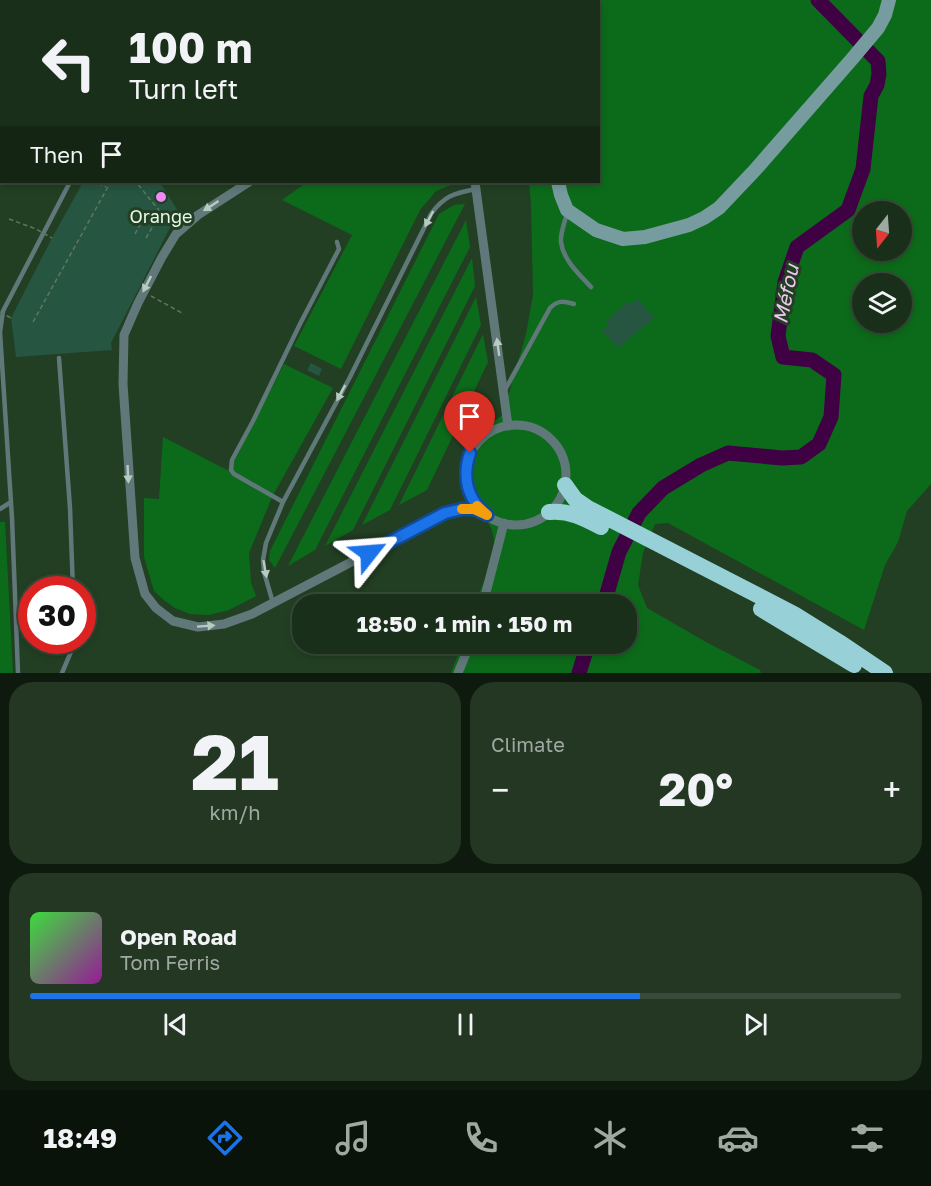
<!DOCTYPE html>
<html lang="en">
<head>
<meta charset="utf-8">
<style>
	:root { --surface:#1a2f1a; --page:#233723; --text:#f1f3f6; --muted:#9fa9a2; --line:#384a39; --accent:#1a73e8 }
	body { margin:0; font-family:"Golos Text",sans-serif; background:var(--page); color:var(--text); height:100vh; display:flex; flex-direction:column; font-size:22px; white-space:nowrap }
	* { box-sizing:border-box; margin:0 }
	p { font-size:20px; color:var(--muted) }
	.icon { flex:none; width:33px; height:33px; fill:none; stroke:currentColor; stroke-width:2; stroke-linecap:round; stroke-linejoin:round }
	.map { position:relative; height:673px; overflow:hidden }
	.details { display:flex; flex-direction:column; gap:9px; padding:9px; background:#0e1a0e; flex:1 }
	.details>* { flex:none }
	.banner { position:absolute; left:0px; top:0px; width:600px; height:183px; box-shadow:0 3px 9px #0003,0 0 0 2px var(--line); background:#1a2f1a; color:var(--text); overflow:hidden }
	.needle { width:39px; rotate:197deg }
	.tools { position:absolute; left:852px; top:201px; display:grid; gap:12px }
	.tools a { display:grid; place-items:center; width:60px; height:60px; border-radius:50%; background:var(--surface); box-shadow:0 3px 9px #0003,0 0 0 2px var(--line); font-size:30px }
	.speed { position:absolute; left:18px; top:576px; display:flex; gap:12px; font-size:30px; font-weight:700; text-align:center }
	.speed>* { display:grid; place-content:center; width:78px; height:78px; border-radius:50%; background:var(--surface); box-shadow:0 3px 9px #0003,0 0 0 2px var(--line); line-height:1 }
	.speed .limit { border:9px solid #d22; background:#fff; color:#111 }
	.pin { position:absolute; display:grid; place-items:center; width:51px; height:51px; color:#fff; margin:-62px -26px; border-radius:50% 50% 50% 0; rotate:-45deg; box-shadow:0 0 6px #0007 }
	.pin .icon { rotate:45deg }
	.me { position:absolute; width:66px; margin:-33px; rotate:62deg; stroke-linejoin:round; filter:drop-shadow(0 0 4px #0008) }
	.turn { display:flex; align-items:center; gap:21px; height:126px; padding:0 30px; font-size:27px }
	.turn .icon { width:78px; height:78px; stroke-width:2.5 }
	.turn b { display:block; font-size:42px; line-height:51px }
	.then { display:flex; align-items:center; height:57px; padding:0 30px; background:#0003; gap:12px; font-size:22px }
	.big { font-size:45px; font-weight:700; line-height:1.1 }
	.details .widget { flex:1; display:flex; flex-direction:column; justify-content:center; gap:9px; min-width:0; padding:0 21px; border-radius:24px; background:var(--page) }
	.details .dial { align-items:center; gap:0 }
	.dial b { font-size:78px; line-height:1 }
	.song { display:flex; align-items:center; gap:18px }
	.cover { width:72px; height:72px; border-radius:9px; background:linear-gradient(135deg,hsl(120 70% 55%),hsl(300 70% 35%)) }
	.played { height:6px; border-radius:3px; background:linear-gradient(90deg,var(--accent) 70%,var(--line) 70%) }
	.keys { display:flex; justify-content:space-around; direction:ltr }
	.heat { display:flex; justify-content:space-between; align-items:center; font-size:33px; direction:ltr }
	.details .tiles { flex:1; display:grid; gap:9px; grid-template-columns:1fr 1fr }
	.widget:last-child { grid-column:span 2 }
	.trip { position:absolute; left:292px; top:594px; width:345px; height:60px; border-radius:24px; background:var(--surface); box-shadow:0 3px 9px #0003,0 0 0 2px var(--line); font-weight:700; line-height:60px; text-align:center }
	.menu { display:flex; height:96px; justify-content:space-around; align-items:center; background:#0a130a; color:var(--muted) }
	.menu .icon { width:42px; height:42px }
	.menu .active { color:var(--accent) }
	.menu b { font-size:27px; color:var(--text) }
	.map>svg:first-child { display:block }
	.green { fill:#0c6b1a; fill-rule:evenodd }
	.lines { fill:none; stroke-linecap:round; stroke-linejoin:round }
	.river { stroke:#3f0044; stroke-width:15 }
	.taxiway { stroke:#607a61; stroke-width:22 }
	.building { fill:#265541 }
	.path { stroke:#5e785f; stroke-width:1.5; stroke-dasharray:4.5 3; stroke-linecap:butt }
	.service { stroke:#61787a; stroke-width:4.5 }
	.minor { stroke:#61787a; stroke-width:9 }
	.secondary { stroke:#779ca0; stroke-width:14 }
	.motorway { stroke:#97d1d7; stroke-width:16 }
	.path-bridge { stroke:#5e785f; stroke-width:1.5; stroke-dasharray:4.5 3; stroke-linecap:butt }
	.oneway { fill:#b7cbc0 }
	.route-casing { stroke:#114b97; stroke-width:15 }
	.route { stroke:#1a73e8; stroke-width:10 }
	.slow { stroke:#f59e0b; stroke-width:10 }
	.poi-dot { fill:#ef8bf7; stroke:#223f23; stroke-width:2 }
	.labels { text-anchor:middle; stroke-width:6; stroke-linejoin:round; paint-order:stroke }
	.poi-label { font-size:18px; fill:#e6f8e6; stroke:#223f23 }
	.water-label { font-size:20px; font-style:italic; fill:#f0c7f2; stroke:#223f23 }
</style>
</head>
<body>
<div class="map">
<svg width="931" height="673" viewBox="0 0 931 673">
	<rect width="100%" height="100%" fill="#223f23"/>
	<!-- green -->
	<path class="green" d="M 161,0 L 931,0 L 931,484 L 907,511 L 898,542 L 885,565 L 864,630 L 668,523 L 655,524 L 643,553 L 638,585 L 647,608 L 706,642 L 760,670 L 761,673 L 451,673 L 462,644 L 627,644 L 627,604 L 475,604 C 482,585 498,554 493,534 C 491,524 485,519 478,511 C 461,489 454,464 472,440 C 480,428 494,424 503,414 L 526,334 L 533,295 L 531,204 L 529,182 L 598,182 L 598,2 L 162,2 ZM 862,212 L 902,212 L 902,250 L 862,250 ZM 862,284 L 902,284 L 902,322 L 862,322 Z
		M 307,182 L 458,182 L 436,191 L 420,210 L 341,369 L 294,346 L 352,235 L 282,200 Z
		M 465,204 L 275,568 L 269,560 L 270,551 L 439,214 L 454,205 Z
		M 466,220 L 470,247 L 315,550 L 288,566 Z
		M 472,258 L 475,286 L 353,530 L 325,546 Z
		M 476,297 L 481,325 L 390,510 L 362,525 Z
		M 483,334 L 488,362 L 427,490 L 399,505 Z
		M 284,364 L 333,388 L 272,497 L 249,553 L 251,583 L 256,596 L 229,610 L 209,615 L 190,614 L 175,608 L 165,601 L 154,591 L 144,557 L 144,498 L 159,499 L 163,437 L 229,471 Z
		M 0,522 L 5,522 L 13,673 L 0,673 Z"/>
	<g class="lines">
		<!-- river -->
		<path class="river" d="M 604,604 L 619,552 L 639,513 L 663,488 L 701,465 L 728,453 L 782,458 L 801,457 L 819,444 L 831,417 L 834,375 L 812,360 L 783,357 L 778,336 L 785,282 L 797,247 L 848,210 L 863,169 L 871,96 L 877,85 L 879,74 L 878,61 L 818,0
			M 579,673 L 588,644"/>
		<!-- taxiway -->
		<path class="taxiway" d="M 15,0 L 19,2
			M 48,0 L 50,2
			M 0,108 L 2,108
			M 0,142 L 2,142"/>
	</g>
	<!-- building -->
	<path class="building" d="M 83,182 L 160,182 L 181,216 L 174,220 L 111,343 L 112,350 L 16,357 L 11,318 L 52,238 Z
		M 638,299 L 654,318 L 618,348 L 602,330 L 609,325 L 606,321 L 629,301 L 631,304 Z
		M 311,363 L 322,369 L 319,376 L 307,370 Z"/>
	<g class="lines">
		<!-- path -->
		<path class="path" d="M 101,182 L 100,184 L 106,187
			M 135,234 L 143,219 L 154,224 L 162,214 L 136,182
			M 146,238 L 153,226
			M 151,296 L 182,313
			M 33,322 L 109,185 L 113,182"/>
		<!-- service -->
		<path class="service" d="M 101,0 L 102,2
			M 398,2 L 400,0
			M 0,72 L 2,70
			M 567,213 C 565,222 560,233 561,242 C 563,260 580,275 591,287
			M 59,358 L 70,508 L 73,590
			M 505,390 L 550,308 C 558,300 563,301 574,304
			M 283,502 L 234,474 L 231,470 L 232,460 L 253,421 L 300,324 L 339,249 L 337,242
			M 0,509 L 11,502
			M 273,603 L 264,572 L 263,560 L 266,543 L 283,502 L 350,377 L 431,214 C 444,196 454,193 476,189
			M 18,673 L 12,518 L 0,332 L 3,311 L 70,182
			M 62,673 L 73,647 L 74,640"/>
		<!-- minor -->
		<path class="minor" d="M 249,182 L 198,215 L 176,234 L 162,257 L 138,303 L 124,335 L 123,384 L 135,558 L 145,594 L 156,608 L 173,621 L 198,627 L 224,624 L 252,614 L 445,513 C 463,509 470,508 487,515
			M 475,182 L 508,426
			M466 475a50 50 0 1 1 100 0a50 50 0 1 1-100 0Z
			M 483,604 L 504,523
			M 458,673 L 470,644"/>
		<!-- secondary -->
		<path class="secondary" d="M 500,0 L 501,2
			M 558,182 L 561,195 L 567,210 L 596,230 L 623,239 L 645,237 L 689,225 L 704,218 L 719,208 L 755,170 L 852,59 L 878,28 L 885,15 L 889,0"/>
		<!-- motorway -->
		<path class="motorway" d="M 565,485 L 575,499 L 588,508 L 794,614 L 839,642 L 885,673
			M 549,512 C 569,510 584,518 601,527
			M 761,609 L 854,665"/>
		<!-- path-bridge -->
		<path class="path-bridge" d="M 9,219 L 36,229 L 52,238
			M 0,312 L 11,318"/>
	</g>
	<!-- one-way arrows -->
	<defs><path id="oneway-solid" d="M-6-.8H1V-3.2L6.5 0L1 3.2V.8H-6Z" transform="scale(1.5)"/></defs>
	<g class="oneway">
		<use href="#oneway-solid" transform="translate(211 206) rotate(147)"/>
		<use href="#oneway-solid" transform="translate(429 219) rotate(118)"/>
		<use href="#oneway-solid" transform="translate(147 284) rotate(117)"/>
		<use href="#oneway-solid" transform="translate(498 347) rotate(-98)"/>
		<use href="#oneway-solid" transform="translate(341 393) rotate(118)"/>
		<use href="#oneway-solid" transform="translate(128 474) rotate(87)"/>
		<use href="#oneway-solid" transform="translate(265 569) rotate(80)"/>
		<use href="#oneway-solid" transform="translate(206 626) rotate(-4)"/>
	</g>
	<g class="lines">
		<!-- route casing -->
		<g class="route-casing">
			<path id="route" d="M 369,553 L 445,513 L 462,509 L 474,509 L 487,515 C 467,499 462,477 470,453"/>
		</g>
		<!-- route -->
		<use href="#route" class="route"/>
		<!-- slow -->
		<path class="slow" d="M 462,509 L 474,509 L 487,515 L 477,506"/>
	</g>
	<!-- markers -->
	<circle class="poi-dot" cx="161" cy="197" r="6"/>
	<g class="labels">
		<!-- poi labels -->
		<g class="poi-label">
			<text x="161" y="223">Orange</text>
		</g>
		<!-- water labels -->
		<g class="water-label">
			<text transform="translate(786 294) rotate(-78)" y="7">Méfou</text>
		</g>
	</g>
</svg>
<div class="tools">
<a><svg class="needle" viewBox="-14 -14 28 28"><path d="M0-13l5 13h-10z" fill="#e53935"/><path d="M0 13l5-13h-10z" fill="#9fa9a2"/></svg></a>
<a><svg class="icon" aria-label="layers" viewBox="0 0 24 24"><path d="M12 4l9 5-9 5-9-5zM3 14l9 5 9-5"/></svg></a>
</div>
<div class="speed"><div class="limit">30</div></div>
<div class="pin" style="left:470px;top:453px;background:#d93025"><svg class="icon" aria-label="arrive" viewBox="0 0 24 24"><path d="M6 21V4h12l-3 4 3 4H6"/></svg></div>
<svg class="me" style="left:369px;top:553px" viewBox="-20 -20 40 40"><path d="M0-17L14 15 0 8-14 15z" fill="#1a73e8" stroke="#fff" stroke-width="4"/></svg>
<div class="trip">18:50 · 1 min · 150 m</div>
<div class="banner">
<div class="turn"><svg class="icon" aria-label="left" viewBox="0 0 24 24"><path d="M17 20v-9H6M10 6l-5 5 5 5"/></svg><div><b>100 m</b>Turn left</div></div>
<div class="then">Then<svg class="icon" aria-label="arrive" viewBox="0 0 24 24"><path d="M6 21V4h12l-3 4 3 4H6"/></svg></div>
</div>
</div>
<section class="details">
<div class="tiles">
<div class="widget dial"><b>21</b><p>km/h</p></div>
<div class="widget"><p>Climate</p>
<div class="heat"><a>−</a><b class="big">20°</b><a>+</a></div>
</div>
<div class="widget">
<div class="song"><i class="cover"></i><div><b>Open Road</b><p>Tom Ferris</p></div></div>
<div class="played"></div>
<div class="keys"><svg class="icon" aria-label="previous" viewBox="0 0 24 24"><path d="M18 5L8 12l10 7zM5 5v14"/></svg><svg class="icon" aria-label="pause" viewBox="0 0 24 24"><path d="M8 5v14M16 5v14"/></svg><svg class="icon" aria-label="next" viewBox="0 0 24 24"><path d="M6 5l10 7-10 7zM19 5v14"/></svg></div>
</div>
</div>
</section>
<nav class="menu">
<b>18:49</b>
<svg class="icon active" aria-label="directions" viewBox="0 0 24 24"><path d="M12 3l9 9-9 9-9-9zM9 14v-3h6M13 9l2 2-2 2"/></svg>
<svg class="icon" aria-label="music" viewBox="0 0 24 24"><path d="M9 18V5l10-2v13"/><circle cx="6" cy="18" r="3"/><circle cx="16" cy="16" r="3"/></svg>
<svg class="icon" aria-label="phone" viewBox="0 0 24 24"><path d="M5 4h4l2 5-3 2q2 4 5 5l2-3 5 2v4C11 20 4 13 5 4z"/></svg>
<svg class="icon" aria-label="climate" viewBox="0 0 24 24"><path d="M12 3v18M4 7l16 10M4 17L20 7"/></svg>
<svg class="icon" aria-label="car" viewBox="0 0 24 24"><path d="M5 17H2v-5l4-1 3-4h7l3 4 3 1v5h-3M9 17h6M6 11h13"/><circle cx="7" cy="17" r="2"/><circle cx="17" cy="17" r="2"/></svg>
<svg class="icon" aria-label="filters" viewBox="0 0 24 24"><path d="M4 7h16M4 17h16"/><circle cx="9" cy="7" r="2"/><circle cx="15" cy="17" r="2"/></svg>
</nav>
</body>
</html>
